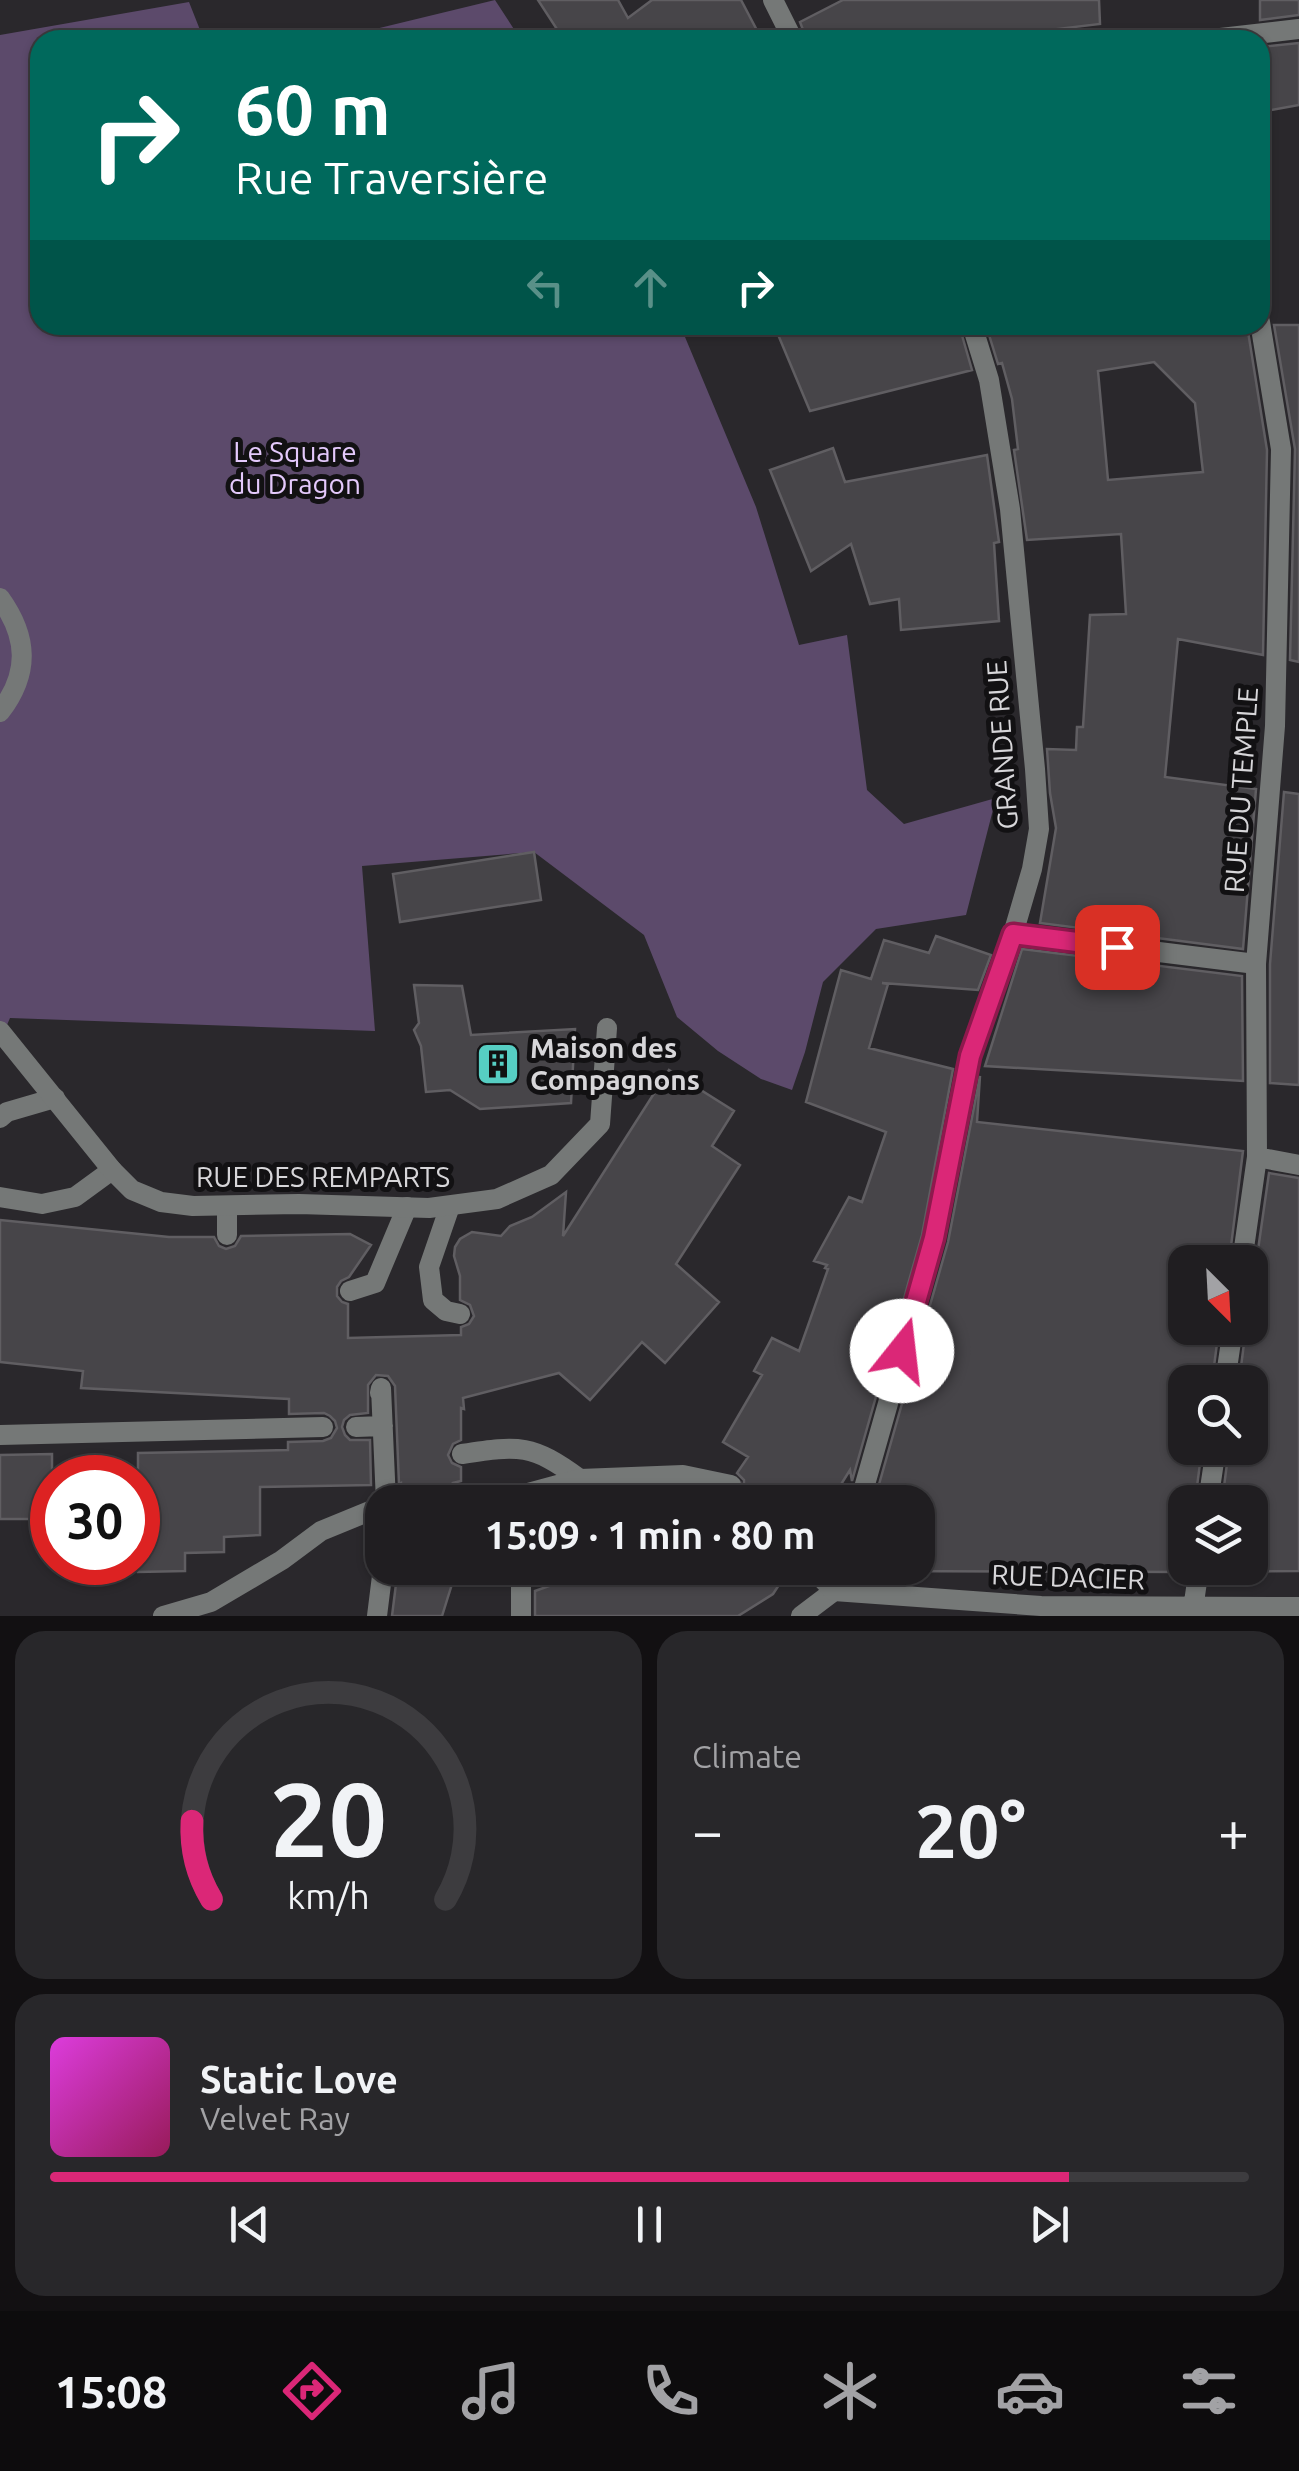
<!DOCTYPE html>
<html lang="en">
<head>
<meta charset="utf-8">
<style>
	:root { --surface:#201e21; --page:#28272a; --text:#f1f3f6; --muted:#a2a2a5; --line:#3d3c3f; --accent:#db2777 }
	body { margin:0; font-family:Ubuntu,sans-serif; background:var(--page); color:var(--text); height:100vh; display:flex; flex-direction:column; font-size:38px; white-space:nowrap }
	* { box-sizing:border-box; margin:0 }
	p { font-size:32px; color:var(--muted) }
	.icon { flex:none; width:55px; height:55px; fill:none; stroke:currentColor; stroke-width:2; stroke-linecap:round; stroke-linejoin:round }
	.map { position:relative; height:1616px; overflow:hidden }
	.panel { display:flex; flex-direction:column; gap:15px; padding:15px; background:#121012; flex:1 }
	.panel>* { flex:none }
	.top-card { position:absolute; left:30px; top:30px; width:1240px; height:305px; border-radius:30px; box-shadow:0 2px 8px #0004,0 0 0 2px var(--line); background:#00695c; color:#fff; overflow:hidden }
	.needle { width:65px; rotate:156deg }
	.controls { position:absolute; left:1168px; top:1245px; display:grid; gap:20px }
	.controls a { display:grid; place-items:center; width:100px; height:100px; border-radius:20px; background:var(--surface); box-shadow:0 2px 8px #0004,0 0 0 2px var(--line); font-size:50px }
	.speed { position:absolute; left:30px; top:1455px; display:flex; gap:20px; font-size:50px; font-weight:700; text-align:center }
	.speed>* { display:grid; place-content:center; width:130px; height:130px; border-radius:50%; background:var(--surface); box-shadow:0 2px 8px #0004,0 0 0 2px var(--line); line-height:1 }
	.speed .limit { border:15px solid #d22; background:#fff; color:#111 }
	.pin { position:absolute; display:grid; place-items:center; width:85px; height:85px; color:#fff; margin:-42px; border-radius:20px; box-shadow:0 5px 15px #0006 }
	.me { position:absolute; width:110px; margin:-55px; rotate:16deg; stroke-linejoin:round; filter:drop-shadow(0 0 8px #0008) }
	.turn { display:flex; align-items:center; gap:35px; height:210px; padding:0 40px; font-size:45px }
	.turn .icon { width:130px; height:130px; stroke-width:2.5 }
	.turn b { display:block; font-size:70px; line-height:85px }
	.lanes { display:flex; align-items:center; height:95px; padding:0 40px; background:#0003; justify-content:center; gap:50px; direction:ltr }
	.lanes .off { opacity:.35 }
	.big { font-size:75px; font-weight:700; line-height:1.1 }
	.panel .widget { flex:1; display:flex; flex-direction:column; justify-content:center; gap:15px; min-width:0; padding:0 35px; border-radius:30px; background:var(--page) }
	.panel .dial { align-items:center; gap:0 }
	.dial svg { height:260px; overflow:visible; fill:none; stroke:var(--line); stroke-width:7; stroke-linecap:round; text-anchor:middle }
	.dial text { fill:var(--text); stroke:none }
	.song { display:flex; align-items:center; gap:30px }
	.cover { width:120px; height:120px; border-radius:15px; background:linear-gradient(135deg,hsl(300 70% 55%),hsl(330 70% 35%)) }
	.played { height:10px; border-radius:5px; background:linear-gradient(90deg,var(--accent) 85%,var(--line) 85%) }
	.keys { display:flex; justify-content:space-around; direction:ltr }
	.heat { display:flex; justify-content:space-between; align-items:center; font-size:55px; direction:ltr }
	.panel .tiles { flex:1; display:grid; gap:15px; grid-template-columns:1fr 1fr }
	.widget:last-child { grid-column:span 2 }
	.trip { position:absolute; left:365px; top:1485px; width:570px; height:100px; border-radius:30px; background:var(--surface); box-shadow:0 2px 8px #0004,0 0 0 2px var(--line); font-weight:700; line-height:100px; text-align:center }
	.tab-bar { display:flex; height:160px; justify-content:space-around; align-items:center; background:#0d0c0d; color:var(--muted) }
	.tab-bar .icon { width:70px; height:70px }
	.tab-bar .on { color:var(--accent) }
	.tab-bar b { font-size:45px; color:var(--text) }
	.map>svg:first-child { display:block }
	.green { fill:#5c4a6b }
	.building { fill:#474549; stroke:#605e62; stroke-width:2.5; fill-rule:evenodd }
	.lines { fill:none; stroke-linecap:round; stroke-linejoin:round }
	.minor-tunnel { stroke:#444246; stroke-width:20; stroke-dasharray:20 10; stroke-linecap:butt }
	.service { stroke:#757877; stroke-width:20 }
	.pedestrian { stroke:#757877; stroke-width:20 }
	.minor { stroke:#757877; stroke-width:20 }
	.route-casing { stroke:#8e194d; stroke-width:25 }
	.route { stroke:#db2777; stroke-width:18 }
	.labels { text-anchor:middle; stroke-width:10; stroke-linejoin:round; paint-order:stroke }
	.park-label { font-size:28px; fill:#e4c9fc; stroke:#121113 }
	.street-label { font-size:28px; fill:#d7d6d9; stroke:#121113 }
	.poi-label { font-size:28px; font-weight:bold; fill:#d7d6d9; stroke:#121113; text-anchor:start }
</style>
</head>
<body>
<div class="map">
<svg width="1299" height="1616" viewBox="0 0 1299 1616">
	<rect width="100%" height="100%" fill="#2a282c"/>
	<!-- green -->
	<path class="green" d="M 495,0 L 521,40 L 330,40 Z
		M 189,2 L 204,40 L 40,40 L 40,325 L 680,325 L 756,507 L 799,645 L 847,635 L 867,790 L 904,824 L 996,798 L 966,915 L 876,929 L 823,982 L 805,1052 L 792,1090 L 761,1079 L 718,1051 L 677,1017 L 644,935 L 534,852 L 362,866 L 375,1031 L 10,1018 L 0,1041 L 0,35 Z"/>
	<!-- building -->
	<path class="building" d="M 538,0 L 618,0 L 628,18 L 652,0 L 741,0 L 762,40 L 564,40 Z
		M 843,0 L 1099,0 L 1100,24 L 966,40 L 807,40 L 800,22 Z
		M 1260,0 L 1299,0 L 1299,15 L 1260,20 Z
		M 1299,43 L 1299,105 L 1260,112 L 1260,47 Z
		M 774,325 L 959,325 L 972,370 L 810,411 Z
		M 986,325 L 1247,325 L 1267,450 L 1263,655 L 1178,639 L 1165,777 L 1256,789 L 1243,949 L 1040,923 L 1056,828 L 1050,793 L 1047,749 L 1076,750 L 1077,727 L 1083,727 L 1090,615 L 1126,614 L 1121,534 L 1027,540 L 1014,450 L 1018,449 L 1012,399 L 1002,363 L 998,364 ZM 1154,362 L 1195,403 L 1203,472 L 1108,480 L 1098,371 Z
		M 1274,325 L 1299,325 L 1299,662 L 1290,660 L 1295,449 Z
		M 833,448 L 845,482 L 987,455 L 999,542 L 994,543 L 999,621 L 901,630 L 899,599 L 870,604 L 851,544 L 811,571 L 770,470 Z
		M 1284,792 L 1299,794 L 1299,1085 L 1270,1083 L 1270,964 Z
		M 534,852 L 541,900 L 400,922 L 393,874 Z
		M 936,936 L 991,955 L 978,990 L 882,983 L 888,984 L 869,1048 L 953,1069 L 922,1235 L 852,1481 L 850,1470 L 830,1502 L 712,1502 L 718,1496 L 736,1498 L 744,1489 L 744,1480 L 737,1473 L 748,1457 L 723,1442 L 762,1375 L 754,1371 L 772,1338 L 799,1351 L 828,1269 L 825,1268 L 827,1265 L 814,1261 L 849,1197 L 862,1202 L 886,1132 L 806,1102 L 841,970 L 871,979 L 884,940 L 929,953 Z
		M 1022,949 L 1242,976 L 1243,1081 L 985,1066 Z
		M 414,985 L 462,986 L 471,1035 L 575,1029 L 571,1103 L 480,1109 L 450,1090 L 426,1092 L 421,1046 L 414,1030 L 419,1023 Z
		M 669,1070 L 734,1111 L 712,1146 L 740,1165 L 676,1264 L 719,1302 L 665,1363 L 642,1342 L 590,1400 L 559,1373 L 463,1398 L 464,1409 L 461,1408 L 461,1440 L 453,1444 L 448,1455 L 452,1463 L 461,1467 L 461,1481 L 453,1483 L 448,1487 L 445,1494 L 448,1502 L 402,1502 L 401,1483 L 399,1484 L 395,1386 L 388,1376 L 376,1375 L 368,1385 L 368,1413 L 350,1415 L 344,1420 L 342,1427 L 345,1435 L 350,1440 L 370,1440 L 371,1485 L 260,1487 L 260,1535 L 224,1537 L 224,1552 L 185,1553 L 185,1571 L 138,1572 L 138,1453 L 288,1450 L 288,1442 L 323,1441 L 331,1438 L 337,1428 L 335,1421 L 330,1416 L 324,1413 L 289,1414 L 289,1399 L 81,1388 L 83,1371 L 0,1362 L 0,1220 L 169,1237 L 214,1237 L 219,1246 L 226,1249 L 235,1246 L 241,1236 L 350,1234 L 371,1245 L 349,1277 L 341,1281 L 337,1287 L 337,1296 L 342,1302 L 348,1304 L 348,1338 L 461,1335 L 461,1327 L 469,1324 L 474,1316 L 470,1305 L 460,1300 L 460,1276 L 454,1256 L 455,1247 L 460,1239 L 472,1232 L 501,1236 L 510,1226 L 532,1217 L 566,1192 L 563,1236 Z
		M 980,1076 L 977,1122 L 1243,1151 L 1229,1262 L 1185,1262 L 1185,1328 L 1219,1328 L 1212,1382 L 1185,1382 L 1185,1448 L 1202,1448 L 1195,1502 L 1185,1502 L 1185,1572 L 867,1571 L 866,1568 L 918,1568 L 918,1502 L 874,1502 L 948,1242 Z
		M 1269,1173 L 1299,1178 L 1299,1571 L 1212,1572 L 1212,1568 L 1250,1568 L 1250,1502 L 1222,1502 L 1229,1448 L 1250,1448 L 1250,1382 L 1239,1382 L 1246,1328 L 1250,1328 L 1250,1273 L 1256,1264 Z
		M 52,1454 L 52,1519 L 0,1519 L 0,1455 Z
		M 398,1568 L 457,1568 L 442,1616 L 392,1616 Z
		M 552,1568 L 790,1568 L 773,1594 L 738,1616 L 535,1616 L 535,1591 L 555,1584 Z"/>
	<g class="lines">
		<!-- minor-tunnel -->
		<path class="minor-tunnel" d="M 731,1485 L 748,1502
			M 402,1499 L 459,1495"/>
		<!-- service -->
		<path class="service" d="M 0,598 C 28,637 30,673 0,712
			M 227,1206 L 227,1235
			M 450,1206 L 429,1267 L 433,1300 L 446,1311 L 460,1314
			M 350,1291 L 375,1283 L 407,1207
			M 462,1454 C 520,1445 532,1444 580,1479"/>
		<!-- pedestrian -->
		<path class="pedestrian" d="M 0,1118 L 7,1112 L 55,1098
			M 0,1197 L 42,1204 L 75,1197 L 112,1170
			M 380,1393 L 381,1388 L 386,1502
			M 356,1427 L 383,1426
			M 0,1435 L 323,1427
			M 377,1616 L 383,1568
			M 801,1616 L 834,1591"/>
		<!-- minor -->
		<path class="minor" d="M 773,0 L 793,40
			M 1203,40 L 1299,29
			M 1013,934 L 1256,964
			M 0,1031 L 112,1170 L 132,1190 L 161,1202 L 193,1206 L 299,1204 L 429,1208 L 497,1199 L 551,1175 L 600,1124 L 607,1028
			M 1257,1157 L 1299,1165
			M 1242,1262 L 1257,1157 L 1256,964 L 1275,726 L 1281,449 L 1260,322
			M 1225,1382 L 1233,1328
			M 459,1495 L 521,1495 L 580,1479 L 683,1475 L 731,1485
			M 860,1502 L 935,1238 L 970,1055 L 1013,934 L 1032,869 L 1039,829 L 1035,769 L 1010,509 L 989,380 L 972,325
			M 1208,1502 L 1216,1448
			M 812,1568 L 834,1591
			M 834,1591 L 1041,1606 L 1299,1607
			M 163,1616 L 211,1602 L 282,1560 L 321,1531 L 382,1506
			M 521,1616 L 521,1568
			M 1192,1616 L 1199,1568"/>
	</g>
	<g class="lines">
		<!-- route casing -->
		<g class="route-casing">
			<path id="route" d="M 902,1351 L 934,1238 L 970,1056 L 1013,934 L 1117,947"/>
		</g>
		<!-- route -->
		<use href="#route" class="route"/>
	</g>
	<!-- icons -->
	<defs>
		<g id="building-square" transform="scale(2.25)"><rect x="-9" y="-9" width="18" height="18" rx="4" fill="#56cec3" stroke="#121113"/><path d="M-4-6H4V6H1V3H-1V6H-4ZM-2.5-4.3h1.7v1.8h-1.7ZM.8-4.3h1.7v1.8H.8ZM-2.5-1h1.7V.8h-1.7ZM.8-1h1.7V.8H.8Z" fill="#111"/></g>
	</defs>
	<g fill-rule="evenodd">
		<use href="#building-square" x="498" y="1064"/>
	</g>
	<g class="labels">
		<!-- park labels -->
		<g class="park-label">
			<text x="295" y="462">Le Square<tspan x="295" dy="32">du Dragon</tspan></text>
		</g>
		<!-- street labels -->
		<g class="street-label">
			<text transform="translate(1002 745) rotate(-94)" y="10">GRANDE RUE</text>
			<text transform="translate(1241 790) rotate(-86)" y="10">RUE DU TEMPLE</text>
			<text x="323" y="1187">RUE DES REMPARTS</text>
			<text transform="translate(1068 1577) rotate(2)" y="10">RUE DACIER</text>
		</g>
		<!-- poi labels -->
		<g class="poi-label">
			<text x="530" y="1058">Maison des<tspan x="530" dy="32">Compagnons</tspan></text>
		</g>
	</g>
</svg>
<div class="controls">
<a><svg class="needle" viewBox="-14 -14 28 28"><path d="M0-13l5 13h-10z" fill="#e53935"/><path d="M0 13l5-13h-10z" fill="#a2a2a5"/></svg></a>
<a><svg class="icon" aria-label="search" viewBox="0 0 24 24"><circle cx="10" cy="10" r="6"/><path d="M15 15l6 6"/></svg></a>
<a><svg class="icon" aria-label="layers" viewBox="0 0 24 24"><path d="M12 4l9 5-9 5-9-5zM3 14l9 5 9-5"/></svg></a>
</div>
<div class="speed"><div class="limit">30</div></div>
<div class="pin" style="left:1117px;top:947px;background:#d93025"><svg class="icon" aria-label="arrive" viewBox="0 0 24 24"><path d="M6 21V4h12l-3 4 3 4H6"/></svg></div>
<svg class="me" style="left:902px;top:1351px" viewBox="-20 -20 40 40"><circle r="19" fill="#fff"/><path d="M0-13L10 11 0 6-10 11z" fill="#db2777"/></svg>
<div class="trip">15:09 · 1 min · 80 m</div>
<div class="top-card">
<div class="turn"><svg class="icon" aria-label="right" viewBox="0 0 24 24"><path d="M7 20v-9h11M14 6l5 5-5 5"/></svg><div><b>60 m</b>Rue Traversière</div></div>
<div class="lanes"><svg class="icon off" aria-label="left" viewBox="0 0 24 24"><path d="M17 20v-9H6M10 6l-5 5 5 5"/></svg><svg class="icon off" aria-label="ahead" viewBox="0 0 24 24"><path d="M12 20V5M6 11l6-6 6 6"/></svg><svg class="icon" aria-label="right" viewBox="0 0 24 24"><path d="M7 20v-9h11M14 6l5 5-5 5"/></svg></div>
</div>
</div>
<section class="panel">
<div class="tiles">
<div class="widget dial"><svg viewBox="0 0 100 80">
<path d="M14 69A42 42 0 1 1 86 69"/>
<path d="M14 69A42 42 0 0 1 8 45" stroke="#db2777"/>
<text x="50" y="56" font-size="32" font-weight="700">20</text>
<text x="50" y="72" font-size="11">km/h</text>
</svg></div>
<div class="widget"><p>Climate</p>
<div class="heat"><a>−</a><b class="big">20°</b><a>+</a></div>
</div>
<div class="widget">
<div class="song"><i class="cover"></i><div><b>Static Love</b><p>Velvet Ray</p></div></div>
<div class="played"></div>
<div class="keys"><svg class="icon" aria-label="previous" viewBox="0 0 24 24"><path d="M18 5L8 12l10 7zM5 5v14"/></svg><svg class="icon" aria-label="pause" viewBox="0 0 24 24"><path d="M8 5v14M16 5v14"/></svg><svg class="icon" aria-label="next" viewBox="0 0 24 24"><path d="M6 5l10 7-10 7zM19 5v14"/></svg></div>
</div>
</div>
</section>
<nav class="tab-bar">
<b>15:08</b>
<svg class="icon on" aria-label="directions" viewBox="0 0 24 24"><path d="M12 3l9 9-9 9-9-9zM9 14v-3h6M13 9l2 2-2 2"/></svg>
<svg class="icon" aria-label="music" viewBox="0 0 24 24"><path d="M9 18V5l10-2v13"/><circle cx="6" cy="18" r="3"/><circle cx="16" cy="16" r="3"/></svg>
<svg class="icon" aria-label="phone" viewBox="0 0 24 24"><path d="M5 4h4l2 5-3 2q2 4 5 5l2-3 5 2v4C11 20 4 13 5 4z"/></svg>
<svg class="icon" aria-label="climate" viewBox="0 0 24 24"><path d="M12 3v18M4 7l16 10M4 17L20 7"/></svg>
<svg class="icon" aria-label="car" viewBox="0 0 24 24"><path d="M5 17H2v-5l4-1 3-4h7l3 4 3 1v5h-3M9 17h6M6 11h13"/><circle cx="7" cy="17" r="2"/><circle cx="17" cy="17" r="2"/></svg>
<svg class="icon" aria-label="filters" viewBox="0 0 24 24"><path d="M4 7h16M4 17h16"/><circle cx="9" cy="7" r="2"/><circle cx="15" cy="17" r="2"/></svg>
</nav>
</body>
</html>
